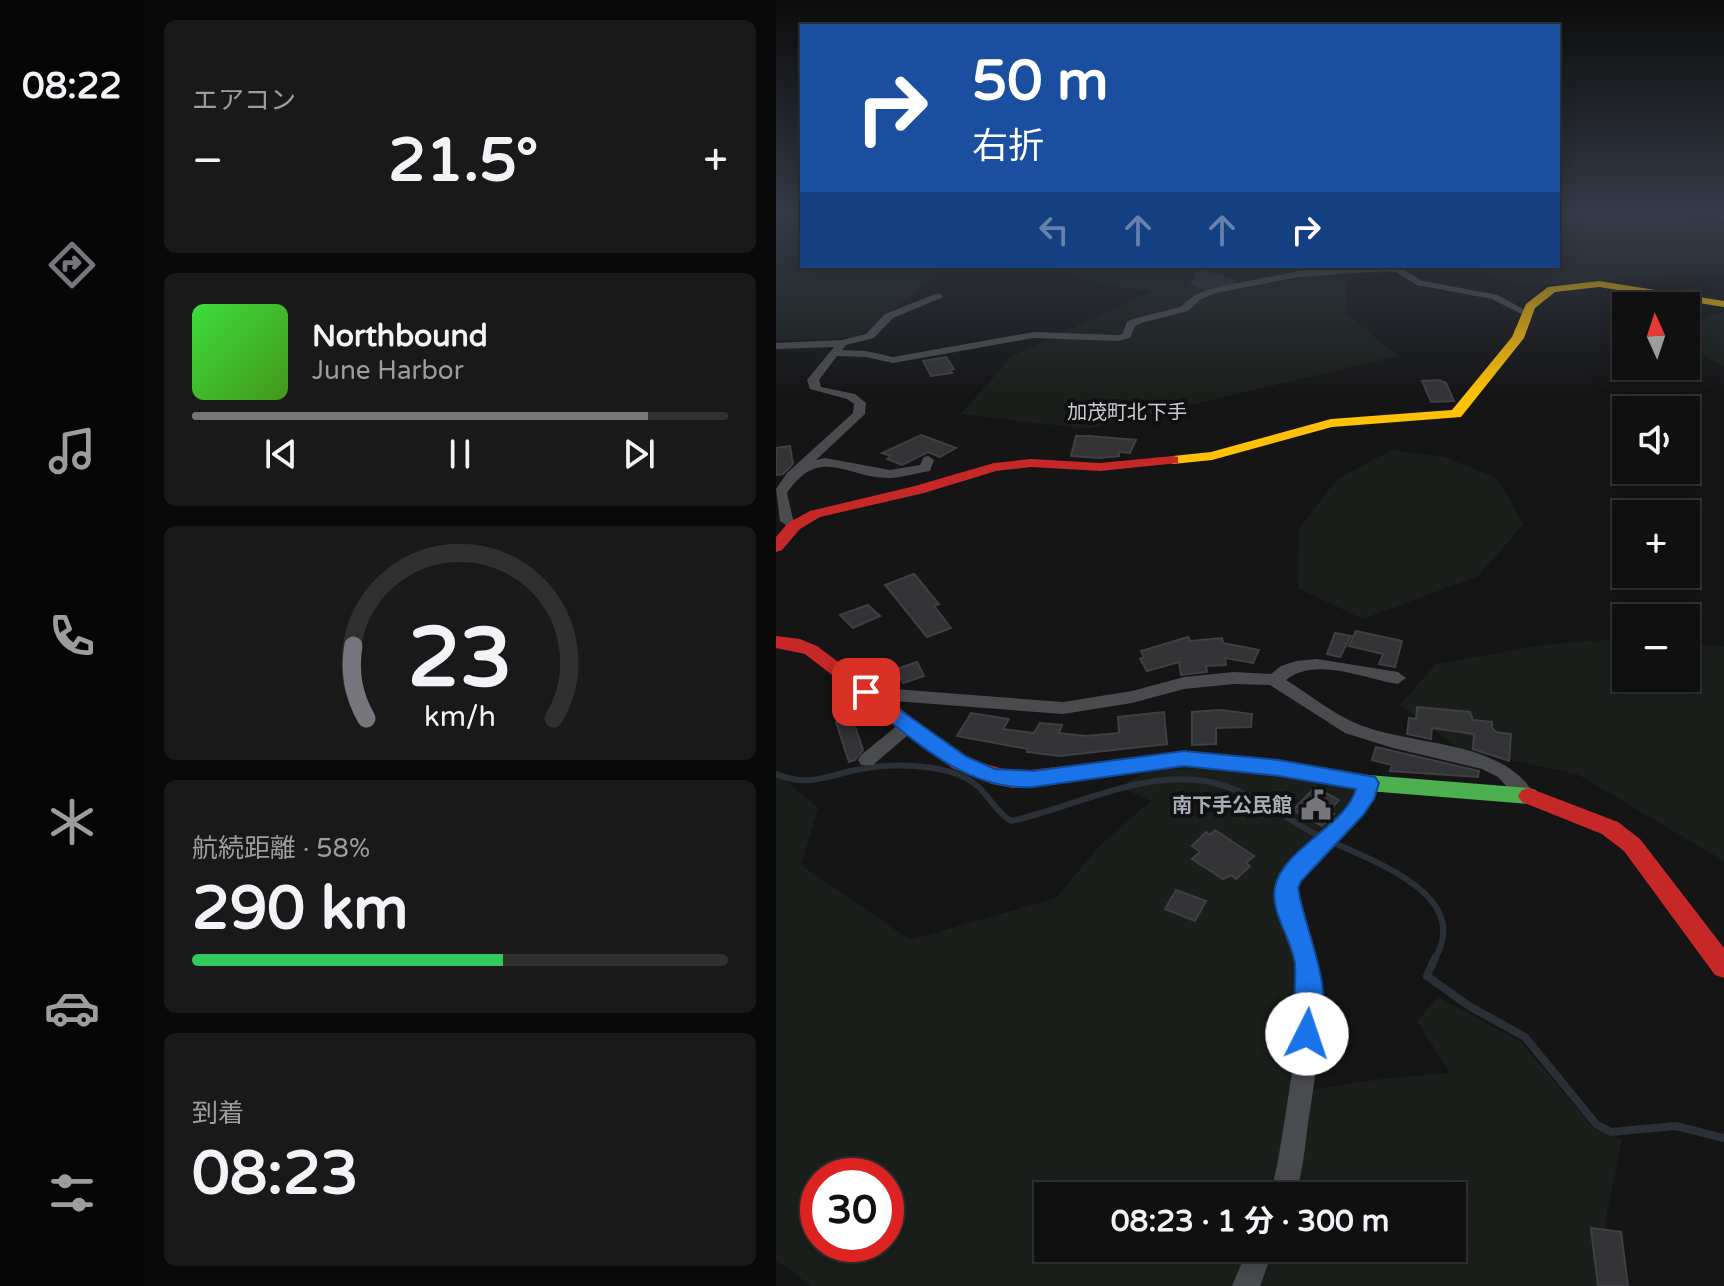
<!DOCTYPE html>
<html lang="ja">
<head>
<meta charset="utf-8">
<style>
	:root { --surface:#101010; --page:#191919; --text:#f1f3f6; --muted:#9c9d9f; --line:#303030; --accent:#75777d }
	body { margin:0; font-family:"Varela Round","Noto Sans JP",sans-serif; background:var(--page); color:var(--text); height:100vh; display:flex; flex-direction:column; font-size:30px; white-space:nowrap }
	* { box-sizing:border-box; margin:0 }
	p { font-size:26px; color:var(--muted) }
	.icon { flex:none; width:44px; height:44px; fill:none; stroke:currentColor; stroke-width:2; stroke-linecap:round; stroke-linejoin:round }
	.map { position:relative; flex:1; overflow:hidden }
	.panel { display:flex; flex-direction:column; gap:20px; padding:20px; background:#090909; width:632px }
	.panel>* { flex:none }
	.banner { position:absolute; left:24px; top:24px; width:760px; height:244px; border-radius:0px; box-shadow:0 4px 20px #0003,0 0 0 2px var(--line); background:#1a4fa0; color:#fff; overflow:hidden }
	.needle { width:52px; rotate:357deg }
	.controls { position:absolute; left:836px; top:292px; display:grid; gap:16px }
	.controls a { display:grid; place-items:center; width:88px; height:88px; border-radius:0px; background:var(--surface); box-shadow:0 4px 20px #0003,0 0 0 2px var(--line); font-size:40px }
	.speed { position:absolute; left:24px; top:1158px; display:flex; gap:16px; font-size:40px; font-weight:700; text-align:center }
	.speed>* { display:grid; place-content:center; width:104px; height:104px; border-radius:50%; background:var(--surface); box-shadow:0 4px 20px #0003,0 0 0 2px var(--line); line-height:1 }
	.speed .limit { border:12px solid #d22; background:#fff; color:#111 }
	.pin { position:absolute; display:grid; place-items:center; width:68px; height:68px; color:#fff; margin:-34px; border-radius:16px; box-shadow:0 4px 12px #0006 }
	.me { position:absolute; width:88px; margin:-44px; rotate:4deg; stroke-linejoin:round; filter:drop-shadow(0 0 6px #0008) }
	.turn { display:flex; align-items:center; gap:28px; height:168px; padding:0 40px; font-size:36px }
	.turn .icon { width:104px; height:104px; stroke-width:2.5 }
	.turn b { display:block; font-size:56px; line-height:68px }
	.lanes { display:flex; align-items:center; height:76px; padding:0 40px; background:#0003; justify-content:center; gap:40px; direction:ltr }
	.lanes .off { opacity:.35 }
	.big { font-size:60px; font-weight:700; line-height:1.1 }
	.panel .widget { flex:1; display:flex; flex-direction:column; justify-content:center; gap:12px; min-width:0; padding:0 28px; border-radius:12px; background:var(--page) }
	.panel .dial { align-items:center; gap:0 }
	.dial svg { height:208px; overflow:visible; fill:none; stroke:var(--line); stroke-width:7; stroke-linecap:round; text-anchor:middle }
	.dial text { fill:var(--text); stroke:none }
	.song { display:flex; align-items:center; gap:24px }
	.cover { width:96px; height:96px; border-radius:12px; background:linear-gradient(135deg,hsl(120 70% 55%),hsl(100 70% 35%)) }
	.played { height:8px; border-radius:4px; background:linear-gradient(90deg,var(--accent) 85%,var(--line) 85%) }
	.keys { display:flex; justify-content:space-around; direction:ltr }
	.heat { display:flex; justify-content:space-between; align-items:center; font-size:44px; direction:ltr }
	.charge { height:12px; border-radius:6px; background:linear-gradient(90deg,#34c759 58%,var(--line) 0) }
	.trip { position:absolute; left:258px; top:1182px; width:432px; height:80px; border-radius:0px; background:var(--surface); box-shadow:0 4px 20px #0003,0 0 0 2px var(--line); font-weight:700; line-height:80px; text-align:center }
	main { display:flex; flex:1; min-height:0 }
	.tab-bar { display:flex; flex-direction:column; width:144px; justify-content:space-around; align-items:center; background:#060606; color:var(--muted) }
	.tab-bar .icon { width:56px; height:56px }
	.tab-bar .selected { color:var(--accent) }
	.tab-bar b { font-size:36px; color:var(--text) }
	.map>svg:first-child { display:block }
	.green { fill:#1a1f1b; fill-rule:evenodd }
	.water { fill:#2a3036 }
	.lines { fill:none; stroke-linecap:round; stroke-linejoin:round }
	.stream-far1 { stroke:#2a3036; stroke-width:6 }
	.stream { stroke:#2a3036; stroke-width:8 }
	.building { fill:#333336; stroke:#3e3f42; stroke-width:2 }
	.street { fill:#4a4b4e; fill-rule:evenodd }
	.fast { fill:#4caf50; fill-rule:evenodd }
	.slow { fill:#ffc107; fill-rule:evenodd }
	.jam { fill:#c62828; fill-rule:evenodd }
	.route { fill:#1a73e8; stroke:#114b97; stroke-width:2 }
	.labels { text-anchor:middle; stroke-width:8; stroke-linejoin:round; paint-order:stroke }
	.far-quarter-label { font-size:20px; fill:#c8cbd1; stroke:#101011 }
	.poi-label { font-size:20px; font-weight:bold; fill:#a8acb5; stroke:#101011; text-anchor:end }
</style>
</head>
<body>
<main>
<nav class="tab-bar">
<b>08:22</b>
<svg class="icon selected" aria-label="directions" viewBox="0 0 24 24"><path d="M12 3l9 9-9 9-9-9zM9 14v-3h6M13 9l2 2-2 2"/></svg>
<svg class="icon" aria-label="music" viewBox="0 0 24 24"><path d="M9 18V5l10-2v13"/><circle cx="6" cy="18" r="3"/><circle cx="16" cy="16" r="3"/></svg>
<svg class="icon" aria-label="phone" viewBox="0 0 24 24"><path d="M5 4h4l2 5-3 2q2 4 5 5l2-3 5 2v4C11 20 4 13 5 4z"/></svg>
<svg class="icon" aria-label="climate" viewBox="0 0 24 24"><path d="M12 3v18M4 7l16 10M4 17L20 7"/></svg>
<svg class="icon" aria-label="car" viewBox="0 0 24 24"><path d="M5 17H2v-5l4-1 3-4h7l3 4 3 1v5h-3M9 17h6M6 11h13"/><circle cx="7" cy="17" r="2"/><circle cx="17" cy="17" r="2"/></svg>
<svg class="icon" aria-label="filters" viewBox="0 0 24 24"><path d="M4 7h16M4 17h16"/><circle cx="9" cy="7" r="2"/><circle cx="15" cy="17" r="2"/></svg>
</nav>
<section class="panel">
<div class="widget"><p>エアコン</p>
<div class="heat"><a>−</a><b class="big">21.5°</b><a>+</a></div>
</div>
<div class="widget">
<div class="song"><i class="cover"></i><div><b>Northbound</b><p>June Harbor</p></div></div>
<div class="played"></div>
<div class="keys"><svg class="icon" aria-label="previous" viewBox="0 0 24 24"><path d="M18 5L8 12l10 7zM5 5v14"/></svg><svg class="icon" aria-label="pause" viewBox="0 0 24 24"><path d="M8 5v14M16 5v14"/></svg><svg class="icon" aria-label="next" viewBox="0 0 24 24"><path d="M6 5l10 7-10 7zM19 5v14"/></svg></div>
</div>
<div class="widget dial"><svg viewBox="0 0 100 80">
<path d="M14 69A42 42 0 1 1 86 69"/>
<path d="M14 69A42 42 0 0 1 9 41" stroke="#75777d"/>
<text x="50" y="56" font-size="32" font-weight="700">23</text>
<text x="50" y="72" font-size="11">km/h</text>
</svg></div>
<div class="widget"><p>航続距離 · 58%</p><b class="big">290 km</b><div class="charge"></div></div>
<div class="widget"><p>到着</p><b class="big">08:23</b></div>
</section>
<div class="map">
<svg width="948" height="1286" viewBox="0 0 948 1286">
	<rect width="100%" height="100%" fill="#151516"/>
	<!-- green -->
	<path class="green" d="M 0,215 L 26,215 L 26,266 L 150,266 L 164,273 L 82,337 L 0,341 Z
		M 782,215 L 867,215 L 948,232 L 948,273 L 748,286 L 681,266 L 782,266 Z
		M 248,266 L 664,266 L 570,281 L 570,313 L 622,356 L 313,429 L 185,414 L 236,356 L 374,292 Z
		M 948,312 L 948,366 L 933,359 L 912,339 L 931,316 Z
		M 616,450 L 668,457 L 722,479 L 747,525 L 702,576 L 587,619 L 522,588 L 523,529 L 561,479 Z
		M 850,638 L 850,678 L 910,678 L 910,643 L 948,646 L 948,861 L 801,774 L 685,750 L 624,705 L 660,664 L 767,645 Z
		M 444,768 L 578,789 L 582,795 L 510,873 L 526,980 L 518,1087 L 497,1196 L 272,1196 L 272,1248 L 476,1248 L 460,1286 L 35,1286 L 0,1260 L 0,772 L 42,808 L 25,865 L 134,940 L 280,898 L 323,846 L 375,801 L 344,787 L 375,769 ZM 42,1176 L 110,1176 L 110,1244 L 42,1244 Z
		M 662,997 L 745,1042 L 817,1128 L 846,1140 L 829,1222 L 846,1286 L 480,1286 L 495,1248 L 676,1248 L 676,1196 L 515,1196 L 533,1090 L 612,1078 L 674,1073 L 641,1021 Z"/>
	<!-- water -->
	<path class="water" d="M 429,269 L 459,280 L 459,286 L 430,291 L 412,283 L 420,278 L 418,273 Z"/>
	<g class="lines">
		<!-- stream-far1 -->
		<path class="stream-far1" d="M 0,774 C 36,788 50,775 85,769 C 115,763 162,764 190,778 C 209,787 217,810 235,821 C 299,807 371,767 438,783 C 477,792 511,820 547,838
			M 556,842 C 599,862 698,896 658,960"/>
		<!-- stream -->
		<path class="stream" d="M 659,958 L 651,976 L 693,1006 L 749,1037 L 820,1124 L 835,1132 L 900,1126 L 948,1138"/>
	</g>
	<!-- building -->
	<path class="building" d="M 170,357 L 178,369 L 174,370 L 176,373 L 155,376 L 147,361 Z
		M 663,380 L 670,383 L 678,401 L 655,402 L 646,381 Z
		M 145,435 L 180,448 L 164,457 L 152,452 L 126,465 L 111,459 L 115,456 L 106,453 Z
		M 300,436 L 313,436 L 360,440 L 354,453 L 343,452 L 343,456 L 324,458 L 295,456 Z
		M 14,446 L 17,464 L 7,474 L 0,475 L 0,448 Z
		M 138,574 L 163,604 L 158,606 L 175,628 L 151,637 L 109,585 Z
		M 92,605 L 104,616 L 77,628 L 64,615 Z
		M 580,631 L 626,641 L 619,667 L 603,664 L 607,654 L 573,646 Z
		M 559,633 L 575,636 L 564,657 L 551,654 Z
		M 412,637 L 414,641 L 446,638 L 447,643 L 483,650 L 477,663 L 449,658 L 450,665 L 430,666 L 431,672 L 405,675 L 403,662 L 371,671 L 364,659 L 368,657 L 365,651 Z
		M 141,662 L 148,676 L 127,683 L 120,669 Z
		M 641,707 L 694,712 L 697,720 L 716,722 L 716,728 L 720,732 L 735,734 L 733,761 L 697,749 L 698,734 L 656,728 L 655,739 L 631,734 L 633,718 L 640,719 Z
		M 444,710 L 476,714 L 475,727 L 440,728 L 440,744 L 416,745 L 416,712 Z
		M 388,712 L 391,744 L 283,756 L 251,752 L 252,749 L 181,736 L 195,713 L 233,719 L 227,729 L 258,733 L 264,723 L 286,725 L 283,733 L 310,736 L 343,733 L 342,717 Z
		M 76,717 L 87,750 L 79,760 L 73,762 L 60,722 Z
		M 600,747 L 703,771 L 702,777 L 614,771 L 616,765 L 596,760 Z
		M 539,787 L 563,800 L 553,811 L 558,814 L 546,826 L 517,810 Z
		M 439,830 L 478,856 L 470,863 L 474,866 L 460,879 L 455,875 L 447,879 L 416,859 L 424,852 L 416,846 L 430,832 L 434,835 Z
		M 400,890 L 430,901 L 419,921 L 389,909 Z
		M 815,1228 L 845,1232 L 852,1286 L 822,1286 Z"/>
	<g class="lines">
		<!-- street -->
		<path class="street" d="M 599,266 L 623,267 L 647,281 L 722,295 L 754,313 L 749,316 L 716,299 L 641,285 L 620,272 L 610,271 L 523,277 L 440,293 L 425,299 L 412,311 L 365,323 L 359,326 L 354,338 L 341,341 L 258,338 L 117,363 L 90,357 L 61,356 L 43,380 L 45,387 L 79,394 L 90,403 L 89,414 L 40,460 L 49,458 L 114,470 L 144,465 L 148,457 L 152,456 L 158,460 L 154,471 C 142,473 128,477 115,478 C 70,479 45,444 11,493 L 17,519 L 25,526 L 18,530 L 4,521 L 0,489 L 11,473 L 77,413 L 78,404 L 71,399 L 34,389 L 31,380 L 58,347 L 0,349 L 0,343 L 66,340 L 90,334 L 109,314 L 162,293 L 167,296 L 165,298 L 117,318 L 98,338 L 70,345 L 66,350 L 90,351 L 117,357 L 258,332 L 341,335 L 346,334 L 351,322 L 357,319 L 404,307 L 419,295 L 437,288 L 523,271 Z
			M 541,659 L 622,672 L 630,678 L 622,684 C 588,679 540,656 510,680 C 533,694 558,715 584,725 C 637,746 727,740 758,794 L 756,799 L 749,801 L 742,799 L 722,777 L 706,769 L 617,748 L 569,733 L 494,685 L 458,684 L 408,689 L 356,703 L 287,714 L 92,699 L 84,693 L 92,687 L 287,702 L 356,691 L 408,677 L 458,672 L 495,674 L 505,666 L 520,661 Z
			M 134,718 L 140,720 L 143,724 L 140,728 L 97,765 L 85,765 L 82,760 L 85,755 L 128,720 Z
			M 592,776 L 599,778 L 601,783 L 597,799 L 587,815 L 525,879 C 515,914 541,946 544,981 C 548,1028 539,1077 532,1123 C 529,1147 527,1172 519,1196 L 493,1196 C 501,1173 504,1148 508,1124 C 515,1078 524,1030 522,983 C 520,948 492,912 506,876 C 512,858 558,820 573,805 L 579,797 L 585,778 Z
			M 472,1248 L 498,1248 L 484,1286 L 456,1286 Z"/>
		<!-- fast -->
		<path class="fast" d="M 408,752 L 503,760 L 592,775 L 753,788 L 760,790 L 764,796 L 760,802 L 753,804 L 592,791 L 503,776 L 408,766 L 384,769 L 377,767 L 374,762 L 377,757 Z"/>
		<!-- slow -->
		<path class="slow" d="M 823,281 L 948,301 L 948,307 L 823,287 L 779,292 L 759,308 L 748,338 L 685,417 L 556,427 L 436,460 L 397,464 L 390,460 L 397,456 L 435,452 L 555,419 L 676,410 L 736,337 L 750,304 L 772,287 Z"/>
		<!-- jam -->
		<path class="jam" d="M 397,456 L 402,457 L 402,463 L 324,471 L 255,467 L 220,471 L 148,493 L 44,517 L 24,529 L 6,550 L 0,552 L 0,537 L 12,523 L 34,511 L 139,486 L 218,463 L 255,459 L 324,463 Z
			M 0,636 L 24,639 L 41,646 L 190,758 L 237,772 L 384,755 L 391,757 L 394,762 L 391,767 L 384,769 L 257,787 L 237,788 L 216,784 L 176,768 L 29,654 L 0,648 Z
			M 753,788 L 842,822 L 864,839 L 948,948 L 948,978 L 939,975 L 848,851 L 826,834 L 746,802 L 742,796 L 746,790 Z"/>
	</g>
	<!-- sky -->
	<linearGradient id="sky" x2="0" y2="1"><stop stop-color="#0c0c0c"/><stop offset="0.54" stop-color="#353b47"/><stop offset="1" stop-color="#353b47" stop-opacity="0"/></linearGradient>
	<rect width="948" height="395" fill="url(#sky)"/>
	<!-- route -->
	<path class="route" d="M 90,686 L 191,757 L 219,769 L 257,771 L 408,751 L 503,760 L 599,777 L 603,783 L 598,799 L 587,815 L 525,881 L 522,888 C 530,937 562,992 540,1042 L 531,1046 L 521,1042 C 514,1026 521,985 519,963 C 516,939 494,913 499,887 C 507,848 570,826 580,789 L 503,776 L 408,766 L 257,787 C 187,791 136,737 83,697 L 81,692 Z"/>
	<!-- icons -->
	<defs>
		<g id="civic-bare" transform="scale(2.4)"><path d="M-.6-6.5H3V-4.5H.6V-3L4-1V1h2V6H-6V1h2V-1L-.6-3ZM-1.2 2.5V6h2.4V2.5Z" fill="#75777d" stroke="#101011" stroke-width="2.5" paint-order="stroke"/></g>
	</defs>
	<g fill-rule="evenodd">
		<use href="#civic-bare" x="540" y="805"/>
	</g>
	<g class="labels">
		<!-- far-quarter labels -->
		<g class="far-quarter-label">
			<text x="351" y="419">加茂町北下手</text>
		</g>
		<!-- poi labels -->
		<g class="poi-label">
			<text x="516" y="812">南下手公民館</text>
		</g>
	</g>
</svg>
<div class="controls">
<a><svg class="needle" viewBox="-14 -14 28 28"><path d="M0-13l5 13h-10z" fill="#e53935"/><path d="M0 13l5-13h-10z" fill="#9c9d9f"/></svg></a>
<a><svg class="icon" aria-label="sound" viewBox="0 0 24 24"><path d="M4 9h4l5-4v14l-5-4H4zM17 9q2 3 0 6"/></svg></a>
<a>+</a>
<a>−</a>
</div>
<div class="speed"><div class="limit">30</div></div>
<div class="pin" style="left:90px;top:692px;background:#d93025"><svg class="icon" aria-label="arrive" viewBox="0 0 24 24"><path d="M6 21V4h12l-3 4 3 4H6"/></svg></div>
<svg class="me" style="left:531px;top:1034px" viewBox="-20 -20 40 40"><circle r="19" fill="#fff"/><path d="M0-13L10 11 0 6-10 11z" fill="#1a73e8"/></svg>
<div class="trip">08:23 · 1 分 · 300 m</div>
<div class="banner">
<div class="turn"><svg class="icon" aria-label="right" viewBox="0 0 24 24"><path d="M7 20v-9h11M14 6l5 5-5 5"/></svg><div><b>50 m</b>右折</div></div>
<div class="lanes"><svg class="icon off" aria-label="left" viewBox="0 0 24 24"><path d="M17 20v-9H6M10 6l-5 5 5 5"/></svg><svg class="icon off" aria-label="ahead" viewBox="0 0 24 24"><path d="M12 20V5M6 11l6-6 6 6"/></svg><svg class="icon off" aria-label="ahead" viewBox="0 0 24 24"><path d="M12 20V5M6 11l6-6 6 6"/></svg><svg class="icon" aria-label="right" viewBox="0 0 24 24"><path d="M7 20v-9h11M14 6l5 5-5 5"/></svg></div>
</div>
</div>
</main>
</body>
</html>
